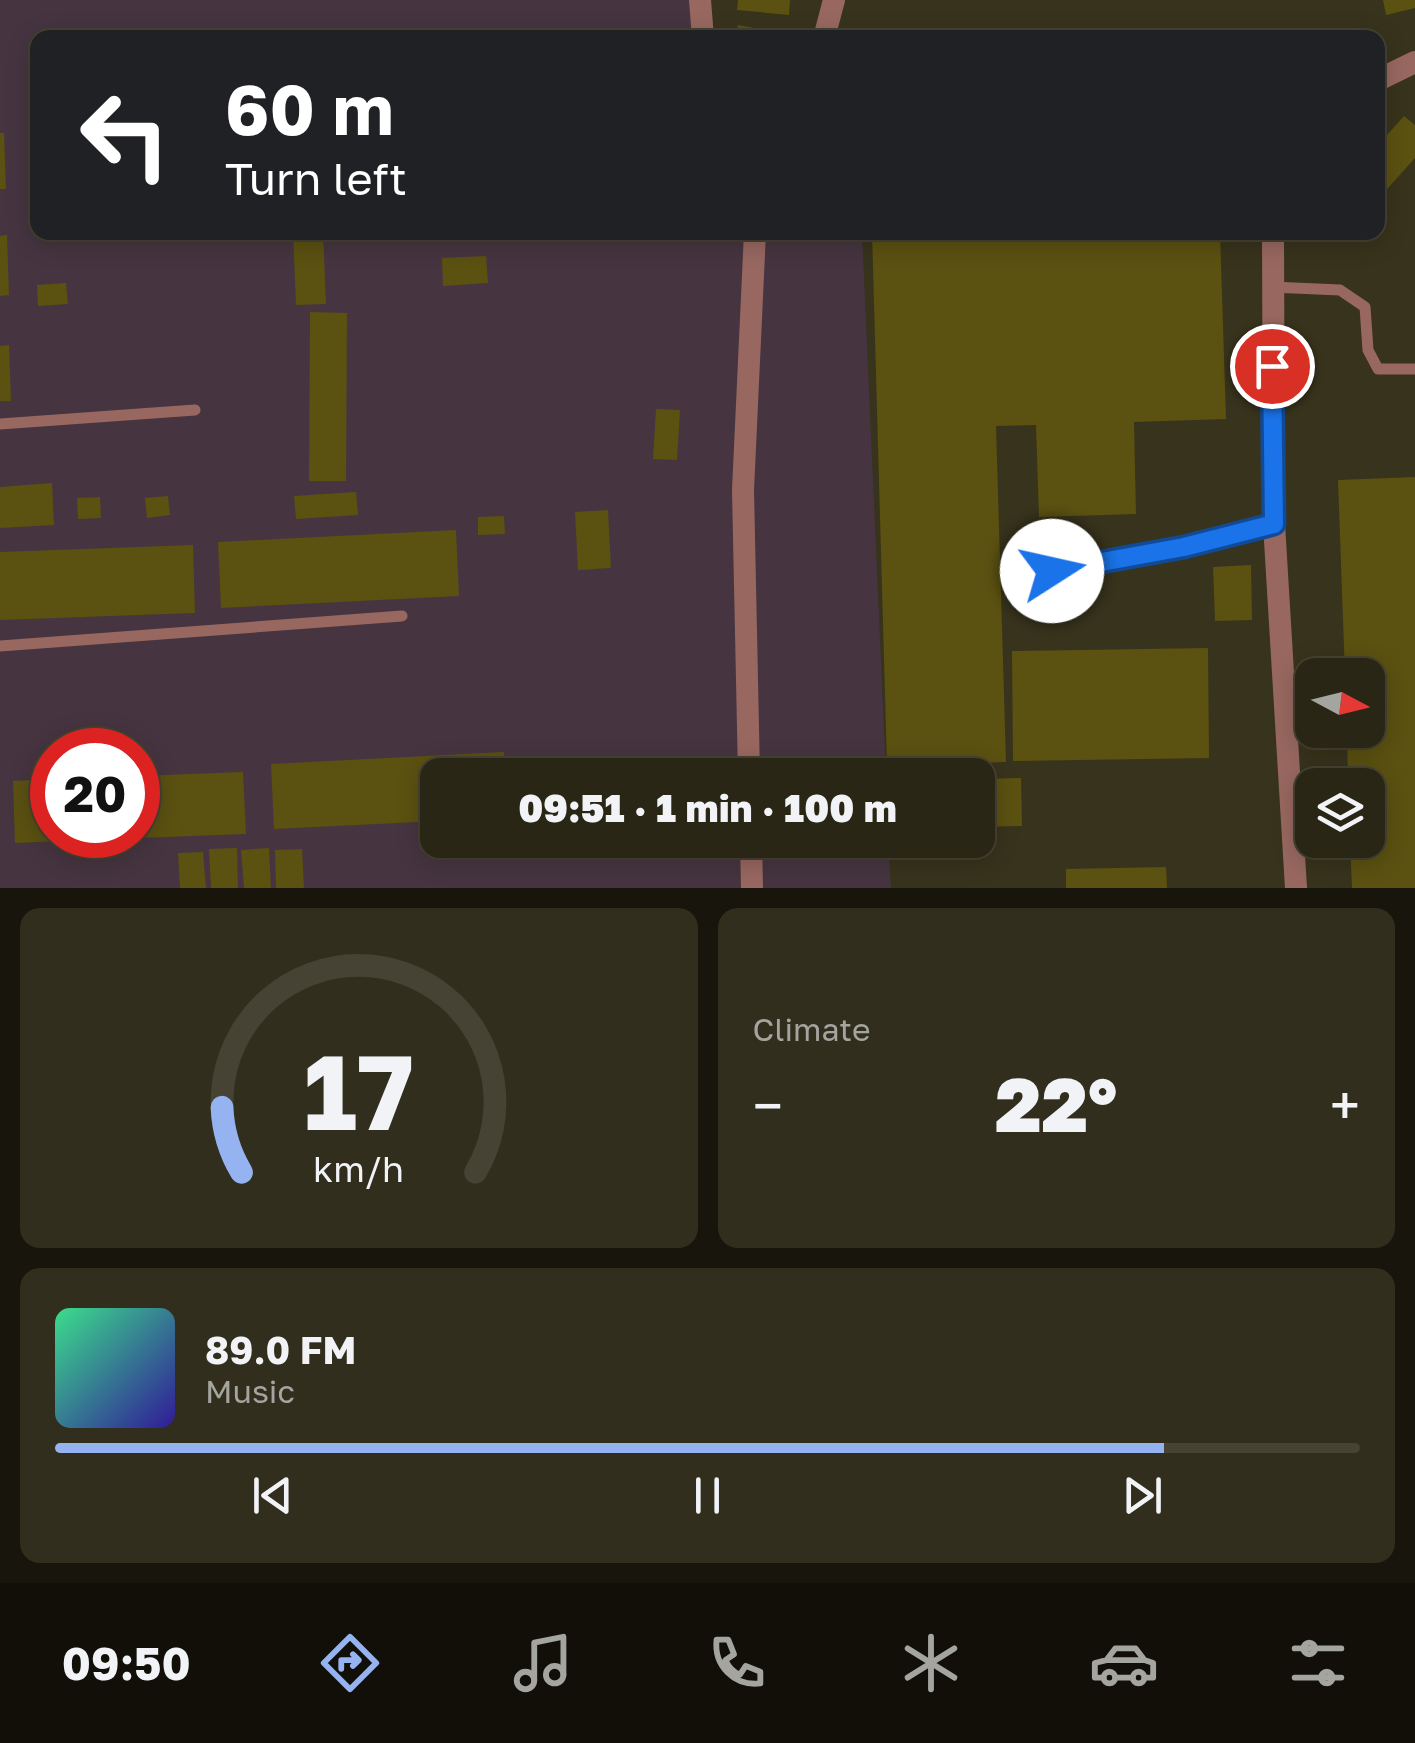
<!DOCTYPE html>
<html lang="en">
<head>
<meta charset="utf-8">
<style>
	:root { --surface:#2a2615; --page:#322e1e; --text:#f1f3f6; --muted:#a5a5a0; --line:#464334; --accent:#95b2f1 }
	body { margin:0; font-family:"Golos Text",sans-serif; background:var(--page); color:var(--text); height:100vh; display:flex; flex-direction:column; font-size:38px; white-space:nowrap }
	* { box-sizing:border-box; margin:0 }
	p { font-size:32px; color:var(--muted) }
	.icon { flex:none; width:55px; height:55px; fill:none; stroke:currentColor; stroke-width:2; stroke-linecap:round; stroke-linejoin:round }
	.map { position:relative; height:888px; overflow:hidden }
	.sheet { display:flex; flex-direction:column; gap:20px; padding:20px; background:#17150c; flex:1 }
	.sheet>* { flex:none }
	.guide { position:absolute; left:30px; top:30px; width:1355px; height:210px; border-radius:20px; box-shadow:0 5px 25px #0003,0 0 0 2px var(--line); background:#202124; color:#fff; overflow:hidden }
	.needle { width:65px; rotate:97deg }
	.fabs { position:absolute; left:1295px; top:658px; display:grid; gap:20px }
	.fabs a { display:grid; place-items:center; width:90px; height:90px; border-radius:20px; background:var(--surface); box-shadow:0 5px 25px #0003,0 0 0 2px var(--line); font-size:50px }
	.speed { position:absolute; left:30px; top:728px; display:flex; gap:20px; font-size:50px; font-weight:700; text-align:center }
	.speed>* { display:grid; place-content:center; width:130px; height:130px; border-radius:50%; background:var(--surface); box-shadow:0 5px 25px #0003,0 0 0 2px var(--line); line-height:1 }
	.speed .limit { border:15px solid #d22; background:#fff; color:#111 }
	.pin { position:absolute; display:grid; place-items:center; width:85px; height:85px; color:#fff; margin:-42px; border:5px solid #fff; border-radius:50%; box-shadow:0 2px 10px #0007 }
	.me { position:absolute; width:110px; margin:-55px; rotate:80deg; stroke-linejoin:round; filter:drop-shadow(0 0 8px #0008) }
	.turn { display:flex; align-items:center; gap:35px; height:210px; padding:0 30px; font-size:45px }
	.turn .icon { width:130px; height:130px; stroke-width:2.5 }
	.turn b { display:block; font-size:70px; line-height:85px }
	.big { font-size:75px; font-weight:800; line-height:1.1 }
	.sheet .card { flex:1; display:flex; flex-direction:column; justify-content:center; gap:15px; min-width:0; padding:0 35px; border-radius:20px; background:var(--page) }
	.sheet .dial { align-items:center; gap:0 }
	.dial svg { height:260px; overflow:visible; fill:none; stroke:var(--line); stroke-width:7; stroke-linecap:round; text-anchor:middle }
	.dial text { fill:var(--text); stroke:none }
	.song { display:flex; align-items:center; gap:30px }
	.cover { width:120px; height:120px; border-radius:15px; background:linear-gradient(135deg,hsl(150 70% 55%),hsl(250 70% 35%)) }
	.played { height:10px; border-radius:5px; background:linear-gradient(90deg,var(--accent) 85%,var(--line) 85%) }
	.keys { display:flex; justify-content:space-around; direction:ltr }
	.heat { display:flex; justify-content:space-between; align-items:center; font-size:55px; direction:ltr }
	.sheet .tiles { flex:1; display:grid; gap:20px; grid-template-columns:1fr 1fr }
	.card:last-child { grid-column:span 2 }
	.trip { position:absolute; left:420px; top:758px; width:575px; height:100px; border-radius:20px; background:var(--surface); box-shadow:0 5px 25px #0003,0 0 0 2px var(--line); font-weight:800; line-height:100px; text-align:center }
	.menu { display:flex; height:160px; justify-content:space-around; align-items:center; background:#110f08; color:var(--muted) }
	.menu .icon { width:70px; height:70px }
	.menu .selected { color:var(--accent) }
	.menu b { font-size:45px; color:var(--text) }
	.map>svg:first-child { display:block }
	.commercial { fill:#463540; fill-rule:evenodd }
	.building { fill:#5b5111 }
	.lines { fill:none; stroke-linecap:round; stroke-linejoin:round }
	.lane { stroke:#986860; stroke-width:11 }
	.street { stroke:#986860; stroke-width:22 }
	.route-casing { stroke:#114b97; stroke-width:25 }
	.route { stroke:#1a73e8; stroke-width:18 }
</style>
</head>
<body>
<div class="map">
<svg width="1415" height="888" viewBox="0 0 1415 888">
	<rect width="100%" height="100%" fill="#38331c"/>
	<!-- commercial -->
	<path class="commercial" d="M 0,0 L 699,0 L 701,37 L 38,38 L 38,232 L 862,233 L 886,775 L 438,775 L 438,840 L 888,840 L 891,888 L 0,888 ZM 52,750 L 138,750 L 138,835 L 52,835 Z"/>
	<!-- building -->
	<path class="building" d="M 738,0 L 790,0 L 789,15 L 737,10 Z
		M 1383,0 L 1415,0 L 1415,8 L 1386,15 Z
		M 738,25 L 766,30 L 765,38 L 735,38 Z
		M 1404,116 L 1415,125 L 1415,158 L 1380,197 L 1378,194 L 1378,145 Z
		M 0,133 L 4,133 L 6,189 L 0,189 Z
		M 293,232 L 323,232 L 326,304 L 296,305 Z
		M 872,232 L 1220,232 L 1226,419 L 1134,422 L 1136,514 L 1039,517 L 1036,425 L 996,426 L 1006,762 L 887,766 Z
		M 7,235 L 9,295 L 0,296 L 0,236 Z
		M 486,256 L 488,283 L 443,286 L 442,258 Z
		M 66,283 L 68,304 L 38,306 L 37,285 Z
		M 310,312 L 347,313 L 346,481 L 309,481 Z
		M 9,345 L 11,401 L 0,401 L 0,346 Z
		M 656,409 L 680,410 L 677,460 L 653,459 Z
		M 1415,477 L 1415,888 L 1352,888 L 1350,840 L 1368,840 L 1368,785 L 1348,785 L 1347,730 L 1368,730 L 1368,675 L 1345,675 L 1338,480 Z
		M 52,483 L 54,525 L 0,528 L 0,487 Z
		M 356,492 L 358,515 L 296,519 L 294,496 Z
		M 168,496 L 170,515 L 147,518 L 145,498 Z
		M 100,497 L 101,518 L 78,519 L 77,498 Z
		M 608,510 L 611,568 L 578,570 L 575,512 Z
		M 504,516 L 505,534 L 478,535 L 478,517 Z
		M 456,530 L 459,596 L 221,608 L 218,542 Z
		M 193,545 L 195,613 L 0,620 L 0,552 Z
		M 1251,565 L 1252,620 L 1215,621 L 1213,567 Z
		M 1208,648 L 1209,758 L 1013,761 L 1012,651 Z
		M 504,752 L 506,775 L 438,775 L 438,821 L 274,829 L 271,764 Z
		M 631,759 L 632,775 L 568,775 L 568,767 Z
		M 243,772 L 246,834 L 138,838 L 138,776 Z
		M 1021,778 L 1022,826 L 978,827 L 978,779 Z
		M 52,779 L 52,835 L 134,835 L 134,838 L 15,843 L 13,781 Z
		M 237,848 L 238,888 L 211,888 L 209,849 Z
		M 269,848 L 271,888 L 244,888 L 241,850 Z
		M 302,849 L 304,888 L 276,888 L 275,850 Z
		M 203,852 L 206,888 L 180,888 L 178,853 Z
		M 1166,867 L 1167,888 L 1066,888 L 1066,869 Z"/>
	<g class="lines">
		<!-- lane -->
		<path class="lane" d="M 1271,287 L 1340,290 L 1365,307 L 1368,350 L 1378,369 L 1415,369
			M 0,424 L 195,410
			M 1052,571 L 1185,547 L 1274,524
			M 0,646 L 402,616"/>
		<!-- street -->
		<path class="street" d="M 700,0 L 703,38
			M 824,38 L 834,0
			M 1378,80 L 1415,62
			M 1273,232 L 1274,524 L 1296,888
			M 749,775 L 743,490 L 755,232
			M 751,840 L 752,888"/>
	</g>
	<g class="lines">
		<!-- route casing -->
		<g class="route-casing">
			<path id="route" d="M 1052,571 L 1184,547 L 1274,524 L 1272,366"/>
		</g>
		<!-- route -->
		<use href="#route" class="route"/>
	</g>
</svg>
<div class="fabs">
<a><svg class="needle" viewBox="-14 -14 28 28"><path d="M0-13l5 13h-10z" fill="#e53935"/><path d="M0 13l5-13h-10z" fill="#a5a5a0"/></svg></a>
<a><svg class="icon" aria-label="layers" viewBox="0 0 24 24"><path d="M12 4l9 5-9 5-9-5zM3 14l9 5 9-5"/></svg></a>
</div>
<div class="speed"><div class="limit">20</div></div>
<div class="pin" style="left:1272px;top:366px;background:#d93025"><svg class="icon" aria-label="arrive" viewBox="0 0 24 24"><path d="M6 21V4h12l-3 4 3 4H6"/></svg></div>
<svg class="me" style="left:1052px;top:571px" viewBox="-20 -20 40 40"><circle r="19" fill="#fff"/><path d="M0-13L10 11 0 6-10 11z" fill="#1a73e8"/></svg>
<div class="trip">09:51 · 1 min · 100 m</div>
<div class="guide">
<div class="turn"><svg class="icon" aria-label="left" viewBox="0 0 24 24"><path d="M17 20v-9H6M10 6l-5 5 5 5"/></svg><div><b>60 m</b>Turn left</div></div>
</div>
</div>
<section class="sheet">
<div class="tiles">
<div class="card dial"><svg viewBox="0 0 100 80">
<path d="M14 69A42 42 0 1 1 86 69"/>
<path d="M14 69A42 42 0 0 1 8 49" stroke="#95b2f1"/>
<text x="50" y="56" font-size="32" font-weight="700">17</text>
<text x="50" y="72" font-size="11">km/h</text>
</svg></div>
<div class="card"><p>Climate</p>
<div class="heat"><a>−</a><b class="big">22°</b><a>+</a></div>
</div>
<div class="card">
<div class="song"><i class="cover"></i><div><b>89.0 FM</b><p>Music</p></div></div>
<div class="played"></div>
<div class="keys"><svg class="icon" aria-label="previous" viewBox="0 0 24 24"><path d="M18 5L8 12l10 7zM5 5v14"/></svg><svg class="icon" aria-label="pause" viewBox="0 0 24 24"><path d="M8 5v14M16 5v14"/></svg><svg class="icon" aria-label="next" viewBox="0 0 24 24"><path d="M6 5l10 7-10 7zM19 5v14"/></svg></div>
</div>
</div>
</section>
<nav class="menu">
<b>09:50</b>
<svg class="icon selected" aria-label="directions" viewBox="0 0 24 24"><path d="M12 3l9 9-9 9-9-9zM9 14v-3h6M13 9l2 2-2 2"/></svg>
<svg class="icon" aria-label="music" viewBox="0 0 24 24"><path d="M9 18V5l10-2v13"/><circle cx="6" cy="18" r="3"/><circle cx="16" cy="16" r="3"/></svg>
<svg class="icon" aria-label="phone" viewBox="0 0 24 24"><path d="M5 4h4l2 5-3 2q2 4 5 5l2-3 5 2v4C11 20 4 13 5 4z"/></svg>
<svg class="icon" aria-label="climate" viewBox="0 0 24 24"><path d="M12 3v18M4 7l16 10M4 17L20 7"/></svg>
<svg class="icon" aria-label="car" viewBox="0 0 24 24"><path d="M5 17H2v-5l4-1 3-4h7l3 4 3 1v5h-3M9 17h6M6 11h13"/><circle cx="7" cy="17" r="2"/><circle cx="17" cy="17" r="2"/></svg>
<svg class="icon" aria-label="filters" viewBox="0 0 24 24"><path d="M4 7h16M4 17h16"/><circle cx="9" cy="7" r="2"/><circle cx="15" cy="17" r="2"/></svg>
</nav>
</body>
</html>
